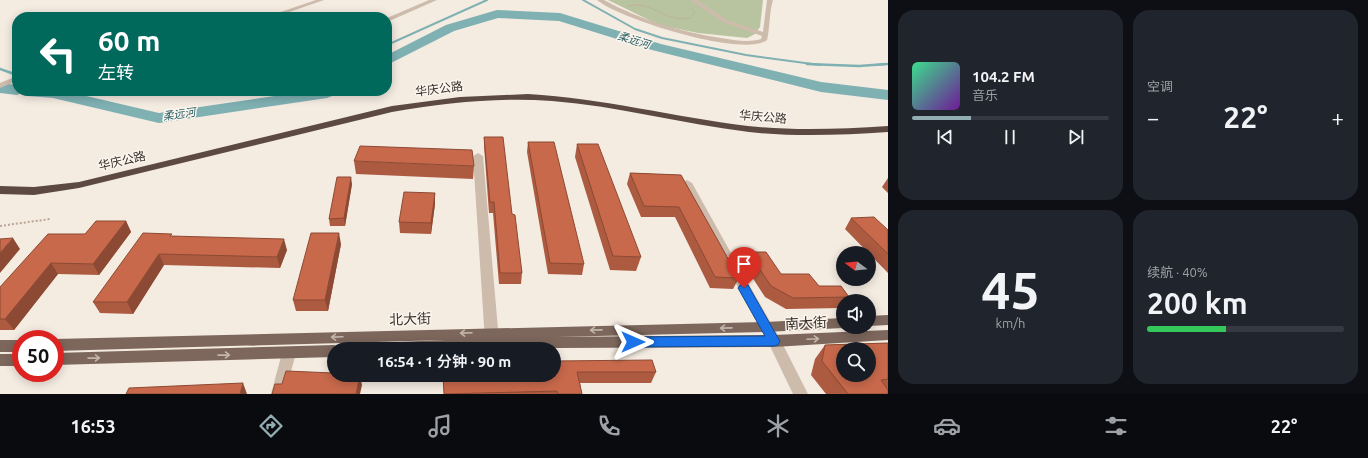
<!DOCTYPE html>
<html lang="zh">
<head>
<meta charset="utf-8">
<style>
	:root { --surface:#171b24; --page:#20242c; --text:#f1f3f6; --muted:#9ea1a6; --line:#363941; --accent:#92aeb2 }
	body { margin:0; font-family:Ubuntu,"Noto Sans SC",sans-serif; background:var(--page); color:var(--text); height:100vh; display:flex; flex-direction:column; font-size:15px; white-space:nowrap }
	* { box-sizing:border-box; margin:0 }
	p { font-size:13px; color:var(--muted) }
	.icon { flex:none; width:22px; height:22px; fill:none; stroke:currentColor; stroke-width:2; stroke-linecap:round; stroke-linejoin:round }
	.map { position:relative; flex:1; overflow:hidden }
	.sheet { display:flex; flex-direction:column; gap:10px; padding:10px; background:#0d0f14; width:480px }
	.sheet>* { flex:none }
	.hud { position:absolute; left:12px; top:12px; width:380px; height:84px; border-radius:16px; box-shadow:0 2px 10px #0003; background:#00695c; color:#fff; overflow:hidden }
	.needle { width:26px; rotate:286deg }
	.fabs { position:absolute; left:836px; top:246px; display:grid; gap:8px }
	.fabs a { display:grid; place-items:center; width:40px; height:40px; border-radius:50%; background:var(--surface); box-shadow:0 2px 10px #0003; font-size:20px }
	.speed { position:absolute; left:12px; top:330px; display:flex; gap:8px; font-size:20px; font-weight:700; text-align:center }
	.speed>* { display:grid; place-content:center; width:52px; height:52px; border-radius:50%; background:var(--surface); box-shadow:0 2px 10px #0003; line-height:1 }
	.speed .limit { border:6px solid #d22; background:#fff; color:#111 }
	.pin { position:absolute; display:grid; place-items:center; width:34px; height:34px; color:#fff; margin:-41px -17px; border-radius:50% 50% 50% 0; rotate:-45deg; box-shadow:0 0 4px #0007 }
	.pin .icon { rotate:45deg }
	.me { position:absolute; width:44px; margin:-22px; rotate:90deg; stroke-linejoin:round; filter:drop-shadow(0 0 3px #0008) }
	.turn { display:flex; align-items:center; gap:14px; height:84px; padding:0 20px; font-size:18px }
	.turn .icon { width:52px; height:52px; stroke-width:2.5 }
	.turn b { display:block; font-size:28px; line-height:34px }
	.big { font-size:30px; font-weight:600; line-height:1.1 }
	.sheet .widget { flex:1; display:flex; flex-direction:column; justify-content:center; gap:6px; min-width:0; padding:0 14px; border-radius:16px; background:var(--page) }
	.sheet .dial { align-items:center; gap:0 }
	.dial b { font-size:52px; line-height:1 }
	.song { display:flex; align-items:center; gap:12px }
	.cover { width:48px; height:48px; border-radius:6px; background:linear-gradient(135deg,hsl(150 70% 55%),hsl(280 70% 35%)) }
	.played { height:4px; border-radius:2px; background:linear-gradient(90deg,var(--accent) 30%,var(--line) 30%) }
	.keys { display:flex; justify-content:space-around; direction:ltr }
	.heat { display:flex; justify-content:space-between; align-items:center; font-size:22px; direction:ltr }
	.charge { height:6px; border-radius:3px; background:linear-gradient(90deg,#34c759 40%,var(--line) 0) }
	.sheet .tiles { flex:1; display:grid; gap:10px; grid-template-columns:repeat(2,1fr) }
	.trip { position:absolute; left:327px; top:342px; width:234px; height:40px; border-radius:20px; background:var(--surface); box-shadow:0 2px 10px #0003; font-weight:600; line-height:40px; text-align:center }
	.tabs { display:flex; height:64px; justify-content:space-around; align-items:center; background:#090b0e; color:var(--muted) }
	.tabs .icon { width:28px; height:28px }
	.tabs .selected { color:var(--accent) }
	.tabs b { font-size:18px; color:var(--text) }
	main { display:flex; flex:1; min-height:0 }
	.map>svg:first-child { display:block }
	.green { fill:#b8c4a0 }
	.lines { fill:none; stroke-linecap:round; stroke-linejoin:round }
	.stream-far1 { stroke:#7fb0b2; stroke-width:2 }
	.stream { stroke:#7fb0b2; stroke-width:2.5 }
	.river { fill:#7fb0b2; fill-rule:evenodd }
	.path-far1 { stroke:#b9a596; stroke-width:1; stroke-dasharray:1 1; stroke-linecap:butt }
	.path { stroke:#b9a596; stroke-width:2; stroke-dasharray:2 2; stroke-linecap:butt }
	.minor { fill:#cdbbac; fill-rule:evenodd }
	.major { fill:#7d675c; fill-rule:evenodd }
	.highway { fill:#5c4a42; fill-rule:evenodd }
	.wall { fill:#ac5a40 }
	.shaded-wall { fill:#8c4a34 }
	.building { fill:#c8694b; stroke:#8c4a34; fill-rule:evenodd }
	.oneway { stroke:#c2b5ac }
	.route { fill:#1a73e8; stroke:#114b97 }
	.labels { text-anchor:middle; stroke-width:3; stroke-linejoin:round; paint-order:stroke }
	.far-water-label { font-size:11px; font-style:italic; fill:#1f5a5e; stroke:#fbf5ee }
	.street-label { font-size:12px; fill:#3b302b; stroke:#fbf5ee }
	.near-street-label { font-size:14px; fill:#3b302b; stroke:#fbf5ee }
</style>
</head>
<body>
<main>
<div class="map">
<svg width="888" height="394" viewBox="0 0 888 394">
	<rect width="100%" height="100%" fill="#f4ebe1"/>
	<!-- green -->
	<path class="green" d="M 608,0 L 763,0 L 760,27 L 755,34 L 747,38 L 698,33 L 659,25 Z"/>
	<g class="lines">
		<!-- stream-far1 -->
		<path class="stream-far1" d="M 583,0 L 635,29 L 662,38 L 746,55 L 820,65
			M 387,45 L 487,0
			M 874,65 L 888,64"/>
		<!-- stream -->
		<path class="stream" d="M 807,64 L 859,66 L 887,64
			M 0,69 L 17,75
			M 158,91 L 204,91"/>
		<!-- river -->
		<path class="river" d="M 497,10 L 560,13 L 661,44 L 821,82 L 888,90 L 888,100 L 821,92 L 652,50 L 559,21 L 498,18 L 454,31 L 387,65 L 387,55 L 446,25 Z
			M 0,83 L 17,85 L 17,91 L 65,91 L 159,113 L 308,91 L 339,91 L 337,94 L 327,98 L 159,123 L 53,98 L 28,96 L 22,93 L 17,95 L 0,93 Z"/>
		<!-- path-far1 -->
		<path class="path-far1" d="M 628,6 C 647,1 657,14 675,18 C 680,19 686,18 691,18 L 695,13 L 691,8"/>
		<!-- path -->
		<path class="path" d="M 0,226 L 50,219"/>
		<!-- minor -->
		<path class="minor" d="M 316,0 L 324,0 L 275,17 L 266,17 Z
			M 429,0 L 437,0 L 387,22 L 387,18 Z
			M 597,0 L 604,0 C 641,20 680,32 721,38 C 734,40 748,43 761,39 L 762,36 L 723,22 L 690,0 L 697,0 L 727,20 L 763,32 L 767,0 L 773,0 C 769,13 770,28 767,40 C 743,58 620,19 597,0 Z
			M 17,76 L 17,81 L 0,88 L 0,83 Z
			M 478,153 L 483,156 L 499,341 L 497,345 L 492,347 L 487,345 L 485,341 L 473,156 Z
			M 687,180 L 692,183 L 731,253 L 729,256 L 721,256 L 719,253 L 682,183 Z
			M 733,263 L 737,264 L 739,267 L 779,337 L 808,394 L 793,394 L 769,344 L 727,267 L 729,264 Z
			M 289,347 L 294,349 L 296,353 L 285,394 L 271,394 L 282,353 L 284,349 Z"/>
		<!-- major -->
		<path class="major" d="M 888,315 L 888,325 L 869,326 L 869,316 Z
			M 843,318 L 843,327 L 847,327 L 843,328 L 765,332 L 556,337 L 774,335 L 888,330 L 888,340 L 774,347 L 364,349 L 366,345 L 371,343 L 445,340 L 55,351 L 55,339 L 765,322 Z
			M 0,340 L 21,340 L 21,352 L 0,352 Z
			M 334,345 L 340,349 L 334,349 L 334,357 L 55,365 L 55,353 Z
			M 0,354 L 21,354 L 21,366 L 0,366 Z"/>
		<!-- highway -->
		<path class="highway" d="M 528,94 C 602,98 674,117 748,126 C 794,131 841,129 888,126 L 888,132 C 842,135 795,137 749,132 C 683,124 618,106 552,101 C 498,97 445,103 392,112 L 79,188 L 34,195 L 0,194 L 0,186 L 34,187 L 79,182 L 392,106 L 460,97 Z"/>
	</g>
	<!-- wall -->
	<path class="wall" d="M 484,137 L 512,214 L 522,273 L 521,284 L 499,284 L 493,213 L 489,213 L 484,146 Z
		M 528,142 L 584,264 L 582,275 L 548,274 L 527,152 Z
		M 577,144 L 641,257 L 636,271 L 610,270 L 575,157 Z
		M 354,161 L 474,166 L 473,179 L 356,174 Z
		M 630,173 L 681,175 L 739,278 L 733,289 L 710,288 L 675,217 L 641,217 L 627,184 Z
		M 888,178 L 888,193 L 882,187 Z
		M 352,184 L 345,226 L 330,226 L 329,219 Z
		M 435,193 L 435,204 L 431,234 L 400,233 L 399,222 Z
		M 851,218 L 888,230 L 888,273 L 845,229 Z
		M 126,221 L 131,232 L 99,275 L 58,274 L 14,330 L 0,330 L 0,287 L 85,234 Z
		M 173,236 L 287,250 L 280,268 L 164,265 L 133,314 L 100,313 L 93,302 Z
		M 341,244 L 328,311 L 296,311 L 293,300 Z
		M 748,252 L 781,274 L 849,297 L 846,301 L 843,301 L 843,306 L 841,308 L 786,309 L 765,297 L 743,263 Z
		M 888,343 L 888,394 L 826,394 L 811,375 L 815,359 L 825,345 Z
		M 554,361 L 656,372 L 651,383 L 580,383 L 582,394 L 444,394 L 443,375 L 554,375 Z"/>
	<!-- shaded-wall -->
	<path class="shaded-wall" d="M 351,177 L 352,184 L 345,226 L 344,218 Z
		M 435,193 L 435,204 L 431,234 L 431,223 Z
		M 126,221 L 131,232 L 99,275 L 93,264 Z
		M 339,233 L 341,244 L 328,311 L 325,300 Z
		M 13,238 L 20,249 L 0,273 L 0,253 Z
		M 284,239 L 287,250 L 280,268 L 277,257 Z
		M 159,254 L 164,265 L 133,314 L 127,302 Z
		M 51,263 L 58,274 L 14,330 L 5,319 Z
		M 360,375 L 362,385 L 360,394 L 356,394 Z
		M 243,383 L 247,394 L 240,394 Z"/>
	<!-- building -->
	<path class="building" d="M 484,137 L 503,137 L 512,214 L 515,215 L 522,273 L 500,273 L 494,202 L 490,202 Z
		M 528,142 L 554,142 L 584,264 L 550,263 Z
		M 577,144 L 598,144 L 641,257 L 613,256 Z
		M 360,146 L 472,150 L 474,166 L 354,161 Z
		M 630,173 L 681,175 L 739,278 L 715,277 L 679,207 L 644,206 Z
		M 337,177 L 351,177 L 344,218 L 329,219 Z
		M 404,192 L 435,193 L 431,223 L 399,222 Z
		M 874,217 L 888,230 L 888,254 L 851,218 Z
		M 96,221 L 126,221 L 93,264 L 51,263 L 5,319 L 0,319 L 0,287 L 48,234 L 85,234 Z
		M 143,233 L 172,234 L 170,236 L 284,239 L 277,257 L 159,254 L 127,302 L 93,302 Z
		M 311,233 L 339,233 L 325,300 L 293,300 Z
		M 13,238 L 0,253 L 0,239 Z
		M 748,252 L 766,252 L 781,274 L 809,274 L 819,286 L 841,286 L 849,297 L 793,298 L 771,286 Z
		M 888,343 L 888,379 L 881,380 L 888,390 L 888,394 L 848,394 L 822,361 L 825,345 ZM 843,349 L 869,349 L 869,375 L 843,375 Z
		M 652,360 L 656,372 L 577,372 L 582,394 L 558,394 L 557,391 L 444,394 L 443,375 L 554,375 L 554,361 Z
		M 286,371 L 334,373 L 334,375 L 360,375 L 356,394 L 272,394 L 275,384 L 282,384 Z
		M 243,383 L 240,394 L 126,394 L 129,388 Z"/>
	<!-- one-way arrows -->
	<defs><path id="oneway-shaft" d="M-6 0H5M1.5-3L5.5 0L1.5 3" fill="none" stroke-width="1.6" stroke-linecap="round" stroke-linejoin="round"/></defs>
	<g class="oneway">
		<use href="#oneway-shaft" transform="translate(726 328) rotate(179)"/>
		<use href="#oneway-shaft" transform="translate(596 330) rotate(179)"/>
		<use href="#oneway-shaft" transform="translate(466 333) rotate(178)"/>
		<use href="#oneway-shaft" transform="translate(337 337) rotate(178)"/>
		<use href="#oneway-shaft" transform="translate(813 339) rotate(-3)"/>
		<use href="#oneway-shaft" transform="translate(224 355) rotate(-1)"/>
		<use href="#oneway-shaft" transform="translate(94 358) rotate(-1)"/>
	</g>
	<!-- route -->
	<path class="route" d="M 744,284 L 748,285 L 778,338 L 780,341 L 778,345 L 774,346 L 633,347 L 629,346 L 627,342 L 629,339 L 633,337 L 765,336 L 738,288 L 740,285 Z"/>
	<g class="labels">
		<!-- far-water labels -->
		<g class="far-water-label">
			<text transform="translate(634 40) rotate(17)" y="4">柔远河</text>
			<text transform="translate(179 114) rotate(-8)" y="4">柔远河</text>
		</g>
		<!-- street labels -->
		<g class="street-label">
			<text transform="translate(439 89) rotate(-7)" y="4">华庆公路</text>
			<text transform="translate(763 117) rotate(5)" y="4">华庆公路</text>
			<text transform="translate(122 161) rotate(-13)" y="4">华庆公路</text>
		</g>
		<!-- near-street labels -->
		<g class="near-street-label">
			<text transform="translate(410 319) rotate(-2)" y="5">北大街</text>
			<text transform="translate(806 323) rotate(-3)" y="5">南大街</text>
		</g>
	</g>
</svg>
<div class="fabs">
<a><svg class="needle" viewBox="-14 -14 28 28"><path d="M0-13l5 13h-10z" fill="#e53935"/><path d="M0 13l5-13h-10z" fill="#9ea1a6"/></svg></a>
<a><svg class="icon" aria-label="sound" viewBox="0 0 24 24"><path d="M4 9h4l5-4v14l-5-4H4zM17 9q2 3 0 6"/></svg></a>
<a><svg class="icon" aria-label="search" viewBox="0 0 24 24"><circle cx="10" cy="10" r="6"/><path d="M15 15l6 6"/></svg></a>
</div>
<div class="speed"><div class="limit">50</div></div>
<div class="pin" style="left:744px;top:288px;background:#d93025"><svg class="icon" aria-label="arrive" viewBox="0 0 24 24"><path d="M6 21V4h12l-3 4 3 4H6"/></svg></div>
<svg class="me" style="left:633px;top:342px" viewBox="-20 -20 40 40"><path d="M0-17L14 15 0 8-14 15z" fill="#1a73e8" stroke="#fff" stroke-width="4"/></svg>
<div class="trip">16:54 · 1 分钟 · 90 m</div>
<div class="hud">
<div class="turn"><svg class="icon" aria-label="left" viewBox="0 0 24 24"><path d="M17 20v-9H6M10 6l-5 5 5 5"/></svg><div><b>60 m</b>左转</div></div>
</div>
</div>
<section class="sheet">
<div class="tiles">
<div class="widget">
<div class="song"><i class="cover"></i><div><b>104.2 FM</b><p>音乐</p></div></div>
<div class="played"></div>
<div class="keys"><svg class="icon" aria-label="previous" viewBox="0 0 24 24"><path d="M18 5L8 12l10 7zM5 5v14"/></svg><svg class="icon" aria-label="pause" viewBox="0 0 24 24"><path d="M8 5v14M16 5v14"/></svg><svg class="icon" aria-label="next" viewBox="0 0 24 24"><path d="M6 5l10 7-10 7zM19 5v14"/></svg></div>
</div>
<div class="widget"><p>空调</p>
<div class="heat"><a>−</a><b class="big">22°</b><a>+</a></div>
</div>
<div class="widget dial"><b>45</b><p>km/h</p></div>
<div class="widget"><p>续航 · 40%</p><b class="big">200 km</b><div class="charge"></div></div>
</div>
</section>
</main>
<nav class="tabs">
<b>16:53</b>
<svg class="icon selected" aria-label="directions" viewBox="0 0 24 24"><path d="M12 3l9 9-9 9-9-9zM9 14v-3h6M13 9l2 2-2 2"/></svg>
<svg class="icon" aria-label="music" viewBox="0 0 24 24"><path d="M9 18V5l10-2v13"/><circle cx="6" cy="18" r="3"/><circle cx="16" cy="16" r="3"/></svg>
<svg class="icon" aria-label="phone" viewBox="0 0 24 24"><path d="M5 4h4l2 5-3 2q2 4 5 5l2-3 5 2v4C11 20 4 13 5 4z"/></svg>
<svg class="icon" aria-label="climate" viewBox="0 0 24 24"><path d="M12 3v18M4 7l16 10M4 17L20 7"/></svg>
<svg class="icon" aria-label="car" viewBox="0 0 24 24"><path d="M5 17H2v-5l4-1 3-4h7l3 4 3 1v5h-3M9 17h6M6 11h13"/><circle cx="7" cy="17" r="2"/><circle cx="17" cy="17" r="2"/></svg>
<svg class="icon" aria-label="filters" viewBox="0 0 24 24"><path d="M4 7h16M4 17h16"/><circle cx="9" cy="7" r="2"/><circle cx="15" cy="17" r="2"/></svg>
<b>22°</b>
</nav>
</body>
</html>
